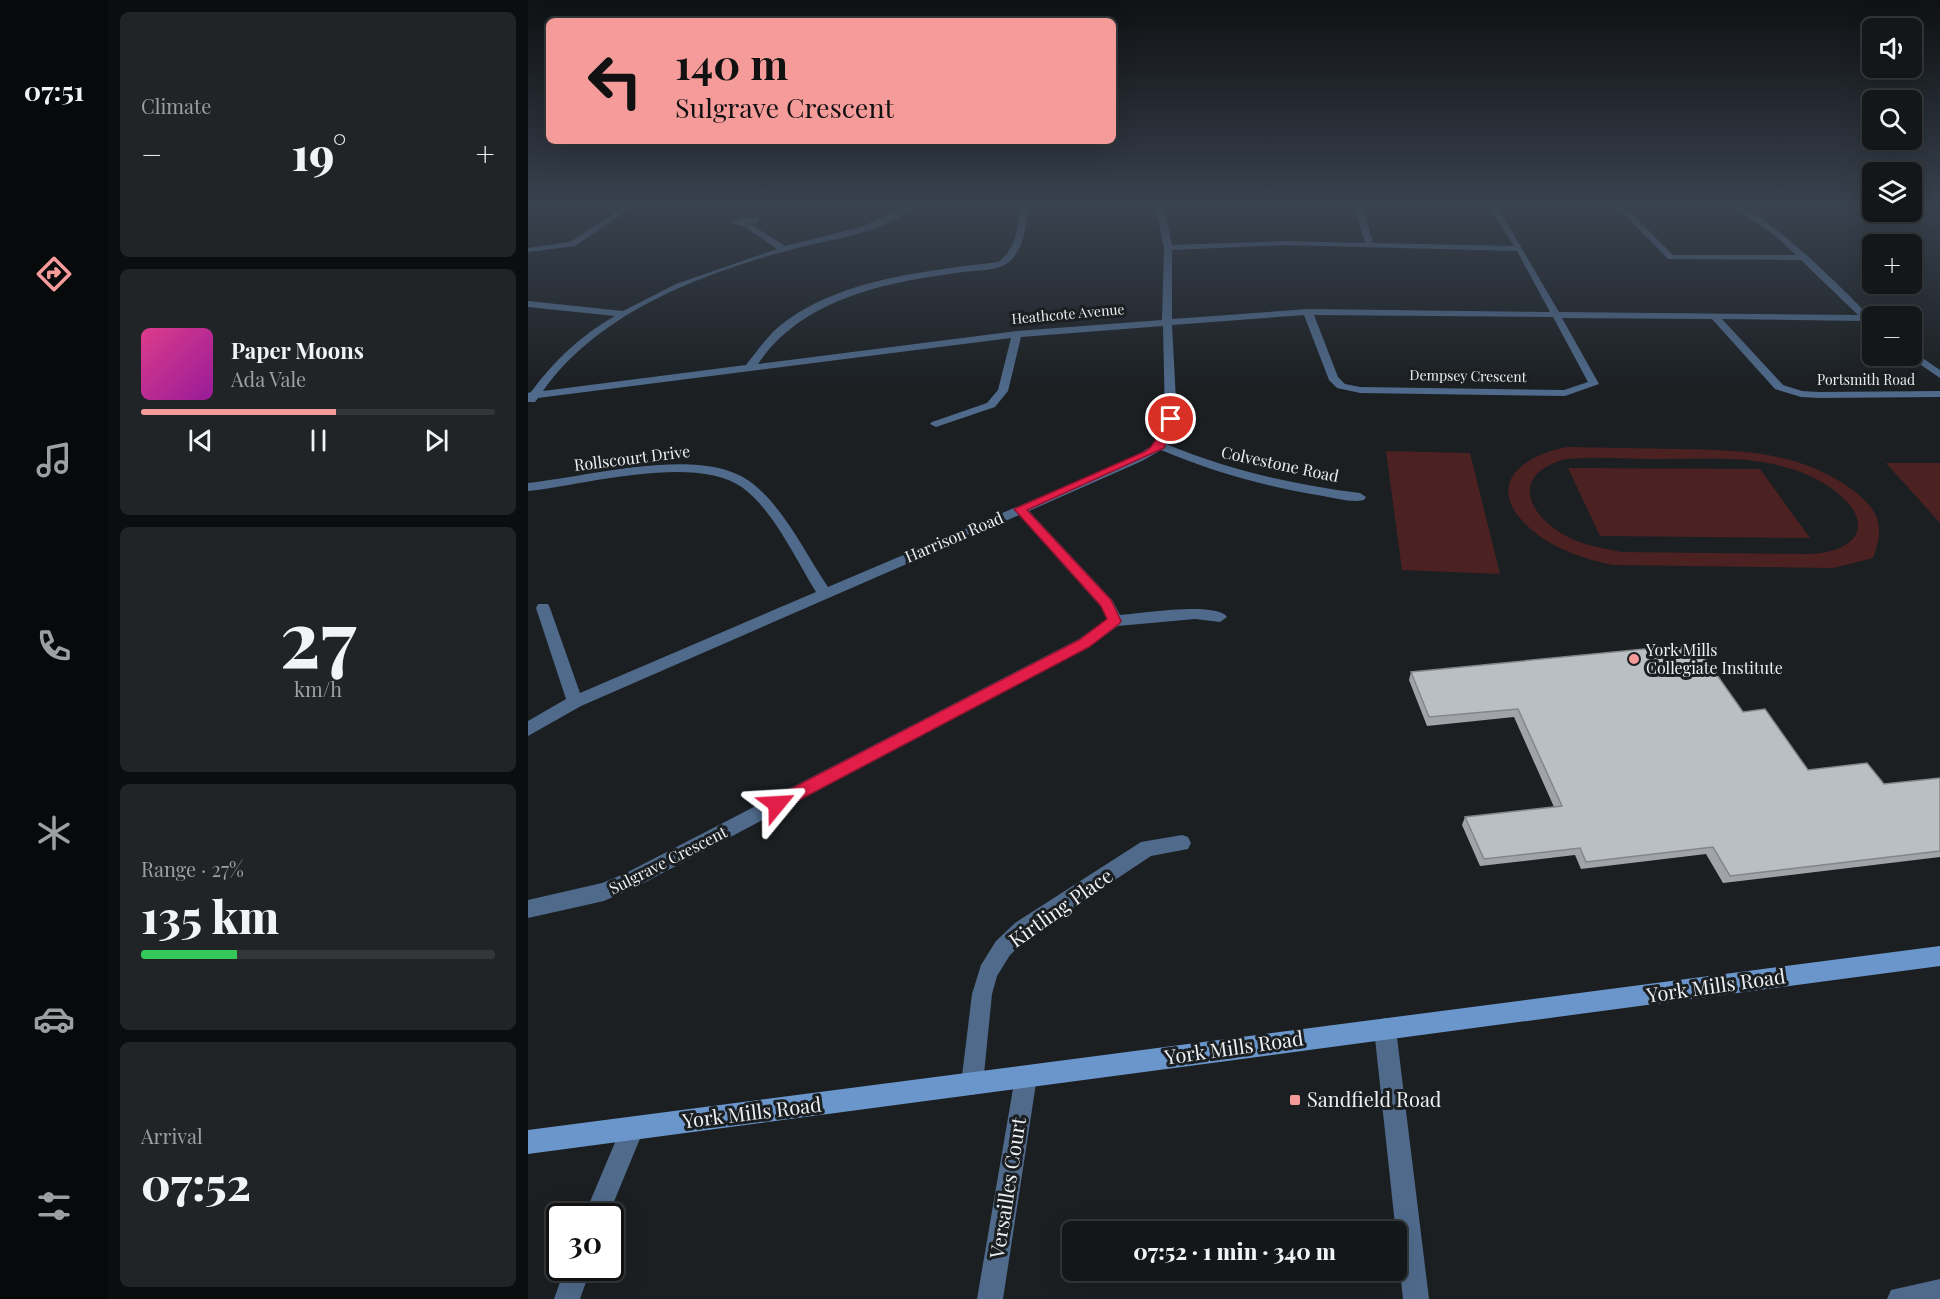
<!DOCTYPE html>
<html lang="en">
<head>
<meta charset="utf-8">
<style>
	:root { --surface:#14171a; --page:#212427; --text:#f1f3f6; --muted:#9d9fa2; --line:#333639; --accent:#f59b9a }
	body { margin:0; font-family:"Playfair Display",serif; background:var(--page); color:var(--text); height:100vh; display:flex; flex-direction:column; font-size:22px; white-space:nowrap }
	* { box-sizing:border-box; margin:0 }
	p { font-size:20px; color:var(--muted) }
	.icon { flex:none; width:33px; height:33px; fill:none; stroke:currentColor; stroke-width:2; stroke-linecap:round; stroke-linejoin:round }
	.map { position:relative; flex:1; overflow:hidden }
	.panel { display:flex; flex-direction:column; gap:12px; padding:12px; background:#0b0d0e; width:420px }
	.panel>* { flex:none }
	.hud { position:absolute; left:18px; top:18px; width:570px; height:126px; border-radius:9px; box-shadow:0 6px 24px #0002,0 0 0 2px var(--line); background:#f59b9a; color:#111; overflow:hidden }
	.buttons { position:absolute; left:1334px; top:18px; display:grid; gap:12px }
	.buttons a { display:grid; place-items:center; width:60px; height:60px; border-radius:9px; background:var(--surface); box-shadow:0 6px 24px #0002,0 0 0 2px var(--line); font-size:30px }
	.speed { position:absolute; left:18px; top:1203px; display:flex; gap:12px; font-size:30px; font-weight:700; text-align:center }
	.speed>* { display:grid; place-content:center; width:78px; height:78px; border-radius:50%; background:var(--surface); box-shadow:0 6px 24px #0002,0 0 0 2px var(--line); line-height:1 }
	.speed .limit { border:3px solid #111; border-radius:9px; background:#fff; color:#111 }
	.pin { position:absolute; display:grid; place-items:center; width:51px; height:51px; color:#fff; margin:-26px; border:3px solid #fff; border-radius:50%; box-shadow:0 2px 6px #0007 }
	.me { position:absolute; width:66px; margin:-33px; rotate:63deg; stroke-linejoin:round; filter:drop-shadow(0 0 4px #0008) }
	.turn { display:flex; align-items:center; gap:21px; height:126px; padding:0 30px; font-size:27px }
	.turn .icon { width:78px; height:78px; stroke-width:2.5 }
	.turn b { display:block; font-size:42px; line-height:51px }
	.big { font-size:45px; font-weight:800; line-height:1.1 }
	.panel .card { flex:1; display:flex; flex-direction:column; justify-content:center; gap:9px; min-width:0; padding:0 21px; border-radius:9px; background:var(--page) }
	.panel .dial { align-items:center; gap:0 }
	.dial b { font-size:78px; line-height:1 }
	.song { display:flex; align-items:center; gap:18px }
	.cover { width:72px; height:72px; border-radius:9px; background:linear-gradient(135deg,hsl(330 70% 55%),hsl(300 70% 35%)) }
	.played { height:6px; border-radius:3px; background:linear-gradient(90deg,var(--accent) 55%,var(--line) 55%) }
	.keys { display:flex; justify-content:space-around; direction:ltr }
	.heat { display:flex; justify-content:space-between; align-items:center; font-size:33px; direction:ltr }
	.charge { height:9px; border-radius:4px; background:linear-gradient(90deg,#34c759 27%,var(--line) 0) }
	.trip { position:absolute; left:534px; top:1221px; width:345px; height:60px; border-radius:9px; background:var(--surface); box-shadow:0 6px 24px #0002,0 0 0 2px var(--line); font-weight:800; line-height:60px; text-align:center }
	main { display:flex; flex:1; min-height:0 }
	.tab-bar { display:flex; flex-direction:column; width:108px; justify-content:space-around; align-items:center; background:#08090a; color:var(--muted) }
	.tab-bar .icon { width:42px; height:42px }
	.tab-bar .active { color:var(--accent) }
	.tab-bar b { font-size:27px; color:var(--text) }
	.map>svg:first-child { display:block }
	.green { fill:#4b2121; fill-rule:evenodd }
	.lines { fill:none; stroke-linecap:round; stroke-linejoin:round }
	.street { fill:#4f6a8b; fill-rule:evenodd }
	.secondary { fill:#6a96cb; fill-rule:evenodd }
	.wall { fill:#a0a4a9 }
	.building { fill:#babfc4; stroke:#828689; stroke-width:1.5 }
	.route { fill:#e11d48; stroke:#92132f; stroke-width:1.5 }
	.poi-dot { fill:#f59b9a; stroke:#1b1f22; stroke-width:2 }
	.labels { text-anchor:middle; stroke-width:6; stroke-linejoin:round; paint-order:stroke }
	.far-street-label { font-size:14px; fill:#edeff2; stroke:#1b1f22 }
	.street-label { font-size:16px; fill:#edeff2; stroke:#1b1f22 }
	.poi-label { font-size:16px; fill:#edeff2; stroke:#1b1f22; text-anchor:start }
	.near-street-label { font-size:20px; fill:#edeff2; stroke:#1b1f22 }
	.near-poi-label { font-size:20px; fill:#edeff2; stroke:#1b1f22; text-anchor:start }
</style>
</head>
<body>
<main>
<nav class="tab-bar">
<b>07:51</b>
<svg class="icon active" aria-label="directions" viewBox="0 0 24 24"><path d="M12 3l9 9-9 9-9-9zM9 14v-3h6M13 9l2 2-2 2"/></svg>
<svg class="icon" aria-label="music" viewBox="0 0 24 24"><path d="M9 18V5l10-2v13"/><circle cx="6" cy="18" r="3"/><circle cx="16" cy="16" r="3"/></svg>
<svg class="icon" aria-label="phone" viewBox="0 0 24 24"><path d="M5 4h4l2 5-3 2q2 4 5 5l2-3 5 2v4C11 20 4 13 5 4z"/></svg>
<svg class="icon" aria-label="climate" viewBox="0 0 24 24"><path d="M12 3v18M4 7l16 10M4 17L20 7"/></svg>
<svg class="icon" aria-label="car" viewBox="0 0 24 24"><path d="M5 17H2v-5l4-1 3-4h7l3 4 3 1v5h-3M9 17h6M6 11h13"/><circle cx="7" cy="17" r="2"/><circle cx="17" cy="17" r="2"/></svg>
<svg class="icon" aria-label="filters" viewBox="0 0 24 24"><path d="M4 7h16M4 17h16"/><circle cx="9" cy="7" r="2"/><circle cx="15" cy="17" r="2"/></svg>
</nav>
<section class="panel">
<div class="card"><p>Climate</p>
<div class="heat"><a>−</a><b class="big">19°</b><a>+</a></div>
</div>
<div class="card">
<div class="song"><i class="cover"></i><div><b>Paper Moons</b><p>Ada Vale</p></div></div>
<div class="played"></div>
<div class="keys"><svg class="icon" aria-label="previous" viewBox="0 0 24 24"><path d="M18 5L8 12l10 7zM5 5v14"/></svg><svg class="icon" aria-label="pause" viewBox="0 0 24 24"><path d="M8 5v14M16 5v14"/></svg><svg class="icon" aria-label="next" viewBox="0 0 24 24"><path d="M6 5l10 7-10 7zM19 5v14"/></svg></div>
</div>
<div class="card dial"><b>27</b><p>km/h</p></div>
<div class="card"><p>Range · 27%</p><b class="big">135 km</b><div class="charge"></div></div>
<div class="card"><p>Arrival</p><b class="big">07:52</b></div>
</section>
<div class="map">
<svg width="1412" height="1299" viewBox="0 0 1412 1299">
	<rect width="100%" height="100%" fill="#1b1f22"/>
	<!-- green -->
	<path class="green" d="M 1040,447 C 1077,448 1114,448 1150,449 C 1212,450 1270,451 1322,488 C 1350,508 1358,525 1345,558 L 1305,568 L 1084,565 C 1057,559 1026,549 1005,531 C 954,488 990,456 1040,447 ZM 1038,459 C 1070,456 1103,459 1134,459 C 1173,459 1215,456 1253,466 C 1270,470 1289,478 1303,488 C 1348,520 1334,551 1283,554 L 1093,552 C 1076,548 1059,546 1044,539 C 1000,518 979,475 1038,459 Z
		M 858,451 L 942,453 L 972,574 L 874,570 Z
		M 1358,463 L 1412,463 L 1412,523 Z
		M 1040,468 L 1232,469 L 1282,538 L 1072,536 Z"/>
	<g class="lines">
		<!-- street -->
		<path class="street" d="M 94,208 L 103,208 L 47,246 L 0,252 L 0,248 L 42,242 Z
			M 375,208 L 384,208 C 355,233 309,238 273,247 C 180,271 72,310 15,391 L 218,365 C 231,349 241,333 258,321 C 317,278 400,271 470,262 C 487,250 489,231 492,212 L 487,208 L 496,208 L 500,211 C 497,229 496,249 481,262 C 469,272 443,270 428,273 C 355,283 274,299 230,364 L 489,331 L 634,320 L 636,248 L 628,208 L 636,208 L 644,245 L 756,241 L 837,243 L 827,208 L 835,208 L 845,243 L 986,246 L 962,208 L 970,208 L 1031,312 L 1330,315 L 1273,260 L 1140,259 L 1090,208 L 1098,208 L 1145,255 L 1268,255 L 1245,234 L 1208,208 C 1235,207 1322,296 1344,319 L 1340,323 L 1335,321 L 1194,319 L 1255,385 L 1274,391 L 1291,392 L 1412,391 L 1412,397 L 1291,398 L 1273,397 L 1247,389 L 1184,319 L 1034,318 L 1071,384 L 1037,396 L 832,393 L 809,388 L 801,380 L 776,315 L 644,325 L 649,419 L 638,444 C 701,470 765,485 832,493 L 838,497 L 836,500 C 824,503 807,498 795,496 C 739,487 685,472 633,450 L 614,461 L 501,511 L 584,600 L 592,615 C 611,614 688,601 699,617 L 692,622 L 667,619 L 590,626 L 561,647 L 112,885 L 76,901 L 0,918 L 0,900 L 74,883 L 98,873 L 551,639 L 579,619 L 573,607 L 491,515 L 53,706 L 0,736 L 0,721 L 38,699 L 8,608 L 10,604 L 20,604 L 22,608 L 52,693 L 288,592 C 268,560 246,511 215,488 C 168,453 56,485 0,491 L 0,483 C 59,477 175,444 224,483 C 257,509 277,553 300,587 L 606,457 L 627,444 L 637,419 L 635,326 L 493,337 L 480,391 L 467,407 L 408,427 L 402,424 L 404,422 L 459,403 L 470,390 L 483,338 L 10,398 L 7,402 L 0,402 L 0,393 L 3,392 C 26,361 53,335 87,316 L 0,307 L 0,301 L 95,311 L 148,284 L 249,249 L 217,227 L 203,223 L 216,217 L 230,218 L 230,222 L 224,225 L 257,246 L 333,227 ZM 756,245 L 989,251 L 1022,312 L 780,309 L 644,319 L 644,250 ZM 786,315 L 1025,317 L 1060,382 L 1036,390 L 832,387 L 817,384 L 810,377 Z
			M 1383,350 L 1412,370 L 1412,378 L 1380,356 L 1383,356 Z
			M 654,835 L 660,837 L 663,843 L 660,849 L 623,856 L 501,937 L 482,955 L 469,976 L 464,994 L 455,1084 L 452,1092 L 444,1095 L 436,1092 L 433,1084 L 444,994 L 453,965 L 468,941 L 487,923 L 613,842 Z
			M 857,1018 L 865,1021 L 868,1029 L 901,1299 L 875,1299 L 846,1029 L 849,1021 Z
			M 498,1066 L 506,1069 L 509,1077 L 475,1299 L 449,1299 L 487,1077 L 490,1069 Z
			M 104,1117 L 112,1121 L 116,1129 L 80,1216 L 56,1216 L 96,1121 Z
			M 37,1268 L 63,1268 L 52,1299 L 26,1299 Z
			M 1412,1279 L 1412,1299 L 1359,1299 L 1363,1290 Z"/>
		<!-- secondary -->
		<path class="secondary" d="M 1412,946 L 1412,966 L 0,1154 L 0,1130 Z"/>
	</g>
	<!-- wall -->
	<path class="wall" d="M 1166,659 L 1215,712 L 1280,770 L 1356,784 L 1412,778 L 1412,857 L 1195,883 L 1178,854 L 1053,869 L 1047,855 L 952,866 L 934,825 L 937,817 L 1026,807 L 986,717 L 899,726 L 881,680 L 883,672 Z"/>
	<!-- building -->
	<path class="building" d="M 1157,645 L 1166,659 L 1177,658 L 1215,712 L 1237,709 L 1280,770 L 1339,763 L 1356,784 L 1412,778 L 1412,851 L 1202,876 L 1185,847 L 1058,862 L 1052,848 L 956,859 L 937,817 L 1034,806 L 990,709 L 901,717 L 883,672 Z"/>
	<!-- sky -->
	<linearGradient id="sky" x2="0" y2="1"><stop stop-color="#0f1113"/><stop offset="0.53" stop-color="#39424f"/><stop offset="1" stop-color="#39424f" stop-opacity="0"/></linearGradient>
	<rect width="1412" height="390" fill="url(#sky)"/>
	<!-- route -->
	<path class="route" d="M 643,416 L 648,419 L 636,448 L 499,510 L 583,600 L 593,621 L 591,624 L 561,647 L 254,809 L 243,809 L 241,804 L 243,799 L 551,640 L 579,619 L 573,606 L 486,509 L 618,451 C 633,441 631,421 643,416 Z"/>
	<!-- markers -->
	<g class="poi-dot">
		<circle cx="1106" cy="659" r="6"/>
		<rect x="761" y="1094" width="12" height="12" rx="3"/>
	</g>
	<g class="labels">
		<!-- far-street labels -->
		<g class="far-street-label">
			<text transform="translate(540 314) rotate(-5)" y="5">Heathcote Avenue</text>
			<text transform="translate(940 376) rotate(1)" y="5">Dempsey Crescent</text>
			<text x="1338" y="385">Portsmith Road</text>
		</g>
		<!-- street labels -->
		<g class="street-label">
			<text transform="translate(104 458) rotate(-7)" y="6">Rollscourt Drive</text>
			<text transform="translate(752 464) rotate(12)" y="6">Colvestone Road</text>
			<text transform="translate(426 537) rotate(-23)" y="6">Harrison Road</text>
			<text transform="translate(140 860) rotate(-27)" y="6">Sulgrave Crescent</text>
		</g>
		<!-- poi labels -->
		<g class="poi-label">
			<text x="1118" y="656">York Mills<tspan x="1118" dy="18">Collegiate Institute</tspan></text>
		</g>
		<!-- near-street labels -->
		<g class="near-street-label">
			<text transform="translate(533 908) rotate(-35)" y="7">Kirtling Place</text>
			<text transform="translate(1188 986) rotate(-8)" y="7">York Mills Road</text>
			<text transform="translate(706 1048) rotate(-8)" y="7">York Mills Road</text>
			<text transform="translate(224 1113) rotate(-7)" y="7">York Mills Road</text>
			<text transform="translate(480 1188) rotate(-81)" y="7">Versailles Court</text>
		</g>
		<!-- near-poi labels -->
		<g class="near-poi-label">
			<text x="779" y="1107">Sandfield Road</text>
		</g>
	</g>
</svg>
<div class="buttons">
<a><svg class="icon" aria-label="sound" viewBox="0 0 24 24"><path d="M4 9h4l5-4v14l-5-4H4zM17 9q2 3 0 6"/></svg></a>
<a><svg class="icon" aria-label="search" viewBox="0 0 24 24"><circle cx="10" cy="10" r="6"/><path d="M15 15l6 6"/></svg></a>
<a><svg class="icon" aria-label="layers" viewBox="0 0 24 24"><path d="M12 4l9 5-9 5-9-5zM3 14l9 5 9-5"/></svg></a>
<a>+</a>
<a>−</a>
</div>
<div class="speed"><div class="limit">30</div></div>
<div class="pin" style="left:643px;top:419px;background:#d93025"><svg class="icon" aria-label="arrive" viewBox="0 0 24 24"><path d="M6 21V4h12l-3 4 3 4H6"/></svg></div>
<svg class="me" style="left:249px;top:804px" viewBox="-20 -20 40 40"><path d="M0-17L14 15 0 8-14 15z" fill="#e11d48" stroke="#fff" stroke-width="4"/></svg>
<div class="trip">07:52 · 1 min · 340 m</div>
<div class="hud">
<div class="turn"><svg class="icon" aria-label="left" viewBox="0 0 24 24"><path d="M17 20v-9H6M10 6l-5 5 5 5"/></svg><div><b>140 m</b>Sulgrave Crescent</div></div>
</div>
</div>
</main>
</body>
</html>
